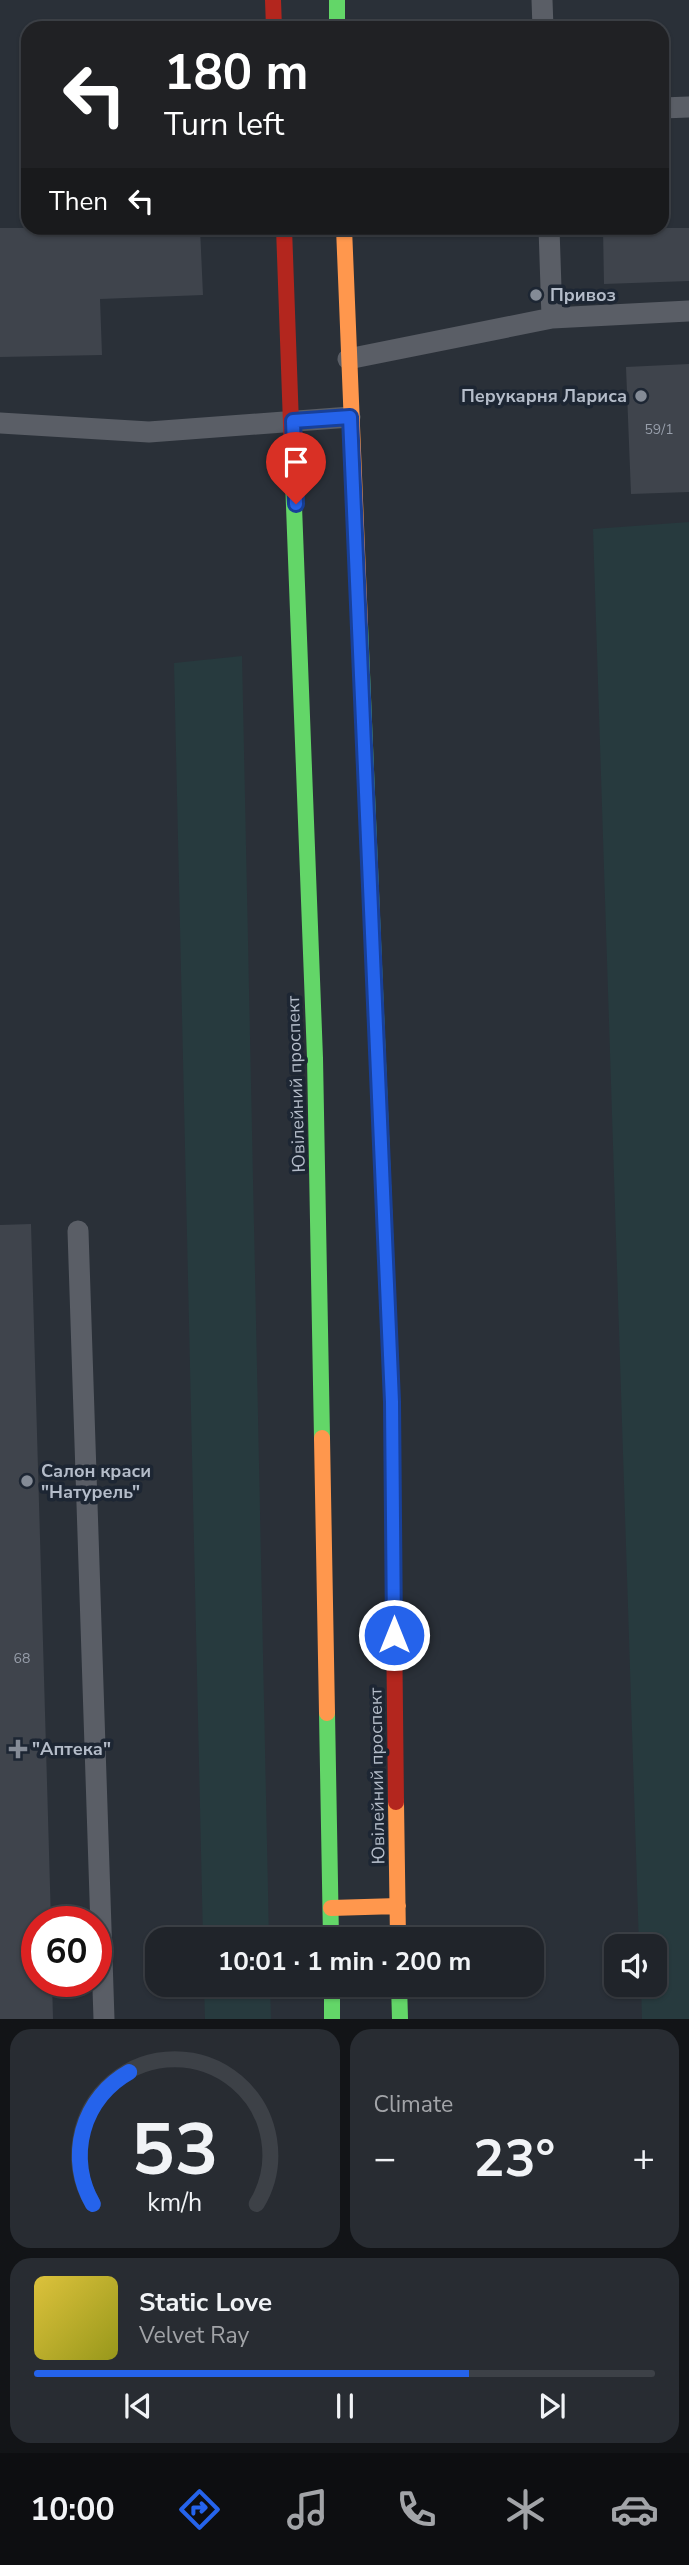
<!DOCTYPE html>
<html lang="en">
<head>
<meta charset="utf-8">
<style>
	:root { --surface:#20242a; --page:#282c32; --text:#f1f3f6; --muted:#a2a4a8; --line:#3d4147; --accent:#2563eb }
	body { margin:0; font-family:"Nunito Sans",sans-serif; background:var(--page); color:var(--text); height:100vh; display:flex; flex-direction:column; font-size:26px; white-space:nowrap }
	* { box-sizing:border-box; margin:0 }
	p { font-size:23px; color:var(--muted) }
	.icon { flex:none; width:38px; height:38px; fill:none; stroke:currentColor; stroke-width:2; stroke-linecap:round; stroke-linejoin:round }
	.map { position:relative; height:2019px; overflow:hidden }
	.drawer { display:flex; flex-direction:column; gap:10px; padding:10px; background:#121417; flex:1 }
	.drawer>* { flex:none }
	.top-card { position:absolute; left:21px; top:21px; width:648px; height:214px; border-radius:21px; box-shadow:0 2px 5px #0004,0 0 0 2px var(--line); background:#202124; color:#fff; overflow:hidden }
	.fabs { position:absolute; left:604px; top:1934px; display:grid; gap:14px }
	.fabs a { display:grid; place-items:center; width:63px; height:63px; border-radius:14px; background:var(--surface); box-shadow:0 2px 5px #0004,0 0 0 2px var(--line); font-size:35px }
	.speed { position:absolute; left:21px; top:1906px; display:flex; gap:14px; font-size:35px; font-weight:700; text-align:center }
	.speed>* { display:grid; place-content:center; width:91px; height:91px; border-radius:50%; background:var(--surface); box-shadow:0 2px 5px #0004,0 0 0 2px var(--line); line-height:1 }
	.speed .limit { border:10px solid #d22; background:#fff; color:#111 }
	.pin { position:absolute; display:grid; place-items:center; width:60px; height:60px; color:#fff; margin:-72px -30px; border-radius:50% 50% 50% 0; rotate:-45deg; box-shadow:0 0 7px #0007 }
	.pin .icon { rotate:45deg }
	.me { position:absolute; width:77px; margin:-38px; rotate:0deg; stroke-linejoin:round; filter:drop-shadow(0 0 5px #0008) }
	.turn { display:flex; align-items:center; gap:24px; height:147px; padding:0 28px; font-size:32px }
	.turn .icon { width:91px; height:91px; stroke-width:2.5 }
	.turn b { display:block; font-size:49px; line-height:60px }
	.then { display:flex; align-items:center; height:66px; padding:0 28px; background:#0003; gap:14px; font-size:26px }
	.big { font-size:52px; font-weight:700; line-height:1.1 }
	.drawer .card { flex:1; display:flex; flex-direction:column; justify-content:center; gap:10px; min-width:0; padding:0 24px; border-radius:21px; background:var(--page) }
	.drawer .dial { align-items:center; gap:0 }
	.dial svg { height:182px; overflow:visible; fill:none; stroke:var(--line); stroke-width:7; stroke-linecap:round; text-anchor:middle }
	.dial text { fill:var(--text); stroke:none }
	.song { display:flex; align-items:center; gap:21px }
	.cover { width:84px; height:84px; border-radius:10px; background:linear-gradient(135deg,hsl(50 70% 55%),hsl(60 70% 35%)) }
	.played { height:7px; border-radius:4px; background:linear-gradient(90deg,var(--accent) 70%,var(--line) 70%) }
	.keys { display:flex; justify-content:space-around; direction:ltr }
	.heat { display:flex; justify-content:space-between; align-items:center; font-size:38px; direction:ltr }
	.drawer .tiles { flex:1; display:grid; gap:10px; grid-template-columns:1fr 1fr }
	.card:last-child { grid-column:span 2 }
	.trip { position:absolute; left:145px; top:1927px; width:399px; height:70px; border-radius:21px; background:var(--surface); box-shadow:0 2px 5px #0004,0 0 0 2px var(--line); font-weight:700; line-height:70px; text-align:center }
	.tab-bar { display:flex; height:112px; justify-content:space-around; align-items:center; background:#0d0e11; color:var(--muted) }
	.tab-bar .icon { width:49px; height:49px }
	.tab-bar .active { color:var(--accent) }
	.tab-bar b { font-size:32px; color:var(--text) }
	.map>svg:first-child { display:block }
	.green { fill:#273a3e }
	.building { fill:#3f444c }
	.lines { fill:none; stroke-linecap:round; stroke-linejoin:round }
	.lane { stroke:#5a5e66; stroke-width:21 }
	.fast { stroke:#63d668; stroke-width:16 }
	.slow { stroke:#ff974d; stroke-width:16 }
	.jam { stroke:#b3261e; stroke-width:16 }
	.route-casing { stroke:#184099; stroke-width:18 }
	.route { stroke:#2563eb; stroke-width:12 }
	.poi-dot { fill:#848b96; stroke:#1d2633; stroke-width:2.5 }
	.labels { text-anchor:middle; stroke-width:7; stroke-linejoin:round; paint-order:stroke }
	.number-label { font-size:14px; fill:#979eaa }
	.poi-label { font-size:18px; font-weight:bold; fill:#b4bcc9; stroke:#1d2633; text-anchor:start }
	.street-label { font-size:18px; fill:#b4bcc9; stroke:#1d2633 }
</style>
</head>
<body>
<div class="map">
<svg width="689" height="2019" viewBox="0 0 689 2019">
	<rect width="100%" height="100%" fill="#2a3038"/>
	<!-- green -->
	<path class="green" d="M 689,522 L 689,2019 L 642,2019 L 641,1985 L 654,1984 L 654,1946 L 639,1946 L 593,529 Z
		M 242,656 L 269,1939 L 203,1939 L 174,663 Z
		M 204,1985 L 270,1985 L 271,2019 L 205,2019 Z"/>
	<!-- building -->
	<path class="building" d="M 0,228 L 200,228 L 203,295 L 100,299 L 102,355 L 0,357 Z
		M 603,228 L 689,228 L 689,281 L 604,284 Z
		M 689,364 L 689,492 L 631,494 L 626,367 Z
		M 31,1224 L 51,1922 L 37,1922 L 37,1981 L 52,1981 L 53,2019 L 0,2019 L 0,1225 Z"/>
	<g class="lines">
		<!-- lane -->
		<path class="lane" d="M 542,0 L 543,28
			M 662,108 L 689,107
			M 549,228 L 552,318
			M 348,359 L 552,318 L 689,311
			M 0,423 L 149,432 L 350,417
			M 78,1231 L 104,2019"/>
		<!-- fast -->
		<path class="fast" d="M 337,0 L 337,28
			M 293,480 L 315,1058 L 322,1438
			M 360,624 L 392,1402 L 393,1528
			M 327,1713 L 331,1939
			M 332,1984 L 332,2019
			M 399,1984 L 400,2019"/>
		<!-- slow -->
		<path class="slow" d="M 344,228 L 360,624
			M 322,1438 L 327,1713
			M 396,1802 L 398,1939
			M 331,1908 L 398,1906"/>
		<!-- jam -->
		<path class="jam" d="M 273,0 L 274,28
			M 284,228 L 293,480
			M 393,1528 L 396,1802"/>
	</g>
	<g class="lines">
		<!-- route casing -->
		<g class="route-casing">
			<path id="route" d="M 296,504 L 293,421 L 350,417 L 392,1402 L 394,1635"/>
		</g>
		<!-- route -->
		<use href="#route" class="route"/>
	</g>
	<!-- markers -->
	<g class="poi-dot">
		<circle cx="536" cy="295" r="7"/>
		<circle cx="641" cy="396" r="7"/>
		<circle cx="27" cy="1481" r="7"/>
		<path d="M14.5 1738.5h7v7h7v7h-7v7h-7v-7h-7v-7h7z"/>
	</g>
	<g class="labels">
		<!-- number labels -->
		<g class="number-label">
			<text x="659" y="434">59/1</text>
			<text x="22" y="1663">68</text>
		</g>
		<!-- poi labels -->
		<g class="poi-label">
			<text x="550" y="301">Привоз</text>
			<text x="627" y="402" text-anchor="end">Перукарня Лариса</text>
			<text x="41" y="1477">Салон краси<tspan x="41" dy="21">"Натурель"</tspan></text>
			<text x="32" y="1755">"Аптека"</text>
		</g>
		<!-- street labels -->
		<g class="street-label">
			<text transform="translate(296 1084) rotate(-92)" y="6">Ювілейний проспект</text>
			<text transform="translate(377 1776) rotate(-91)" y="6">Ювілейний проспект</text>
		</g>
	</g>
</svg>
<div class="fabs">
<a><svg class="icon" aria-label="sound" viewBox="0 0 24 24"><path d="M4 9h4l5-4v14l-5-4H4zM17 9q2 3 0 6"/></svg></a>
</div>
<div class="speed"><div class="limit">60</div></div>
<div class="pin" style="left:296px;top:504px;background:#d93025"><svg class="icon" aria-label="arrive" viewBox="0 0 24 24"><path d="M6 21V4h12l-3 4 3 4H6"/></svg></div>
<svg class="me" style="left:394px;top:1635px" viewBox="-20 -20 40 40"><circle r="17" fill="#2563eb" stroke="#fff" stroke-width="3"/><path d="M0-11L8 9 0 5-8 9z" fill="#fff"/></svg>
<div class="trip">10:01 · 1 min · 200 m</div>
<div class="top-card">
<div class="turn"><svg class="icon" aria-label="left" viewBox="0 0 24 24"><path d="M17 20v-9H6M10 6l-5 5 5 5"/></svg><div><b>180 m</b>Turn left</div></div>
<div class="then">Then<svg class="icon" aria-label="left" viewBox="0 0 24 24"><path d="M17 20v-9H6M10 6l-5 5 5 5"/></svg></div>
</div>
</div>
<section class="drawer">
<div class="tiles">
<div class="card dial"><svg viewBox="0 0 100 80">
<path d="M14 69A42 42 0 1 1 86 69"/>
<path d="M14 69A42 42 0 0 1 30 11" stroke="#2563eb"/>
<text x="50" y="56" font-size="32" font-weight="700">53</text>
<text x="50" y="72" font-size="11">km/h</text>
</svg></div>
<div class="card"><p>Climate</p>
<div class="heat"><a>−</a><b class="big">23°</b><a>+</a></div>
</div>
<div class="card">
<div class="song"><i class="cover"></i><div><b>Static Love</b><p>Velvet Ray</p></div></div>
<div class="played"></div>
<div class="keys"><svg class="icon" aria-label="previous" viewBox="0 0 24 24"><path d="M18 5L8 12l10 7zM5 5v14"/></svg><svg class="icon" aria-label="pause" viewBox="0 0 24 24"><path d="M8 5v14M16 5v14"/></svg><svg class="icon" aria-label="next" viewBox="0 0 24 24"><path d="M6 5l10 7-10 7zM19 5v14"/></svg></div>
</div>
</div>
</section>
<nav class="tab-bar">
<b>10:00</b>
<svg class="icon active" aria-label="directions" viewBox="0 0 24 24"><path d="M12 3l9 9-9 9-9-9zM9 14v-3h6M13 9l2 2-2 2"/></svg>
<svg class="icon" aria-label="music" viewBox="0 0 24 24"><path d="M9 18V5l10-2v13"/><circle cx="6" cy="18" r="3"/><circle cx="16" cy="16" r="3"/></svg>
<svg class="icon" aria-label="phone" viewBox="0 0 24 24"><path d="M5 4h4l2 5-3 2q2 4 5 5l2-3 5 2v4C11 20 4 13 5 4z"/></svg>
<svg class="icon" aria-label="climate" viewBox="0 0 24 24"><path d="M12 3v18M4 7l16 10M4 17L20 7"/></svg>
<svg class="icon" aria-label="car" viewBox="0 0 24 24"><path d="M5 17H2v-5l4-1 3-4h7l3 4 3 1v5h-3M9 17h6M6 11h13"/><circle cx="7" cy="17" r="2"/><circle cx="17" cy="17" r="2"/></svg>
</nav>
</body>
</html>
